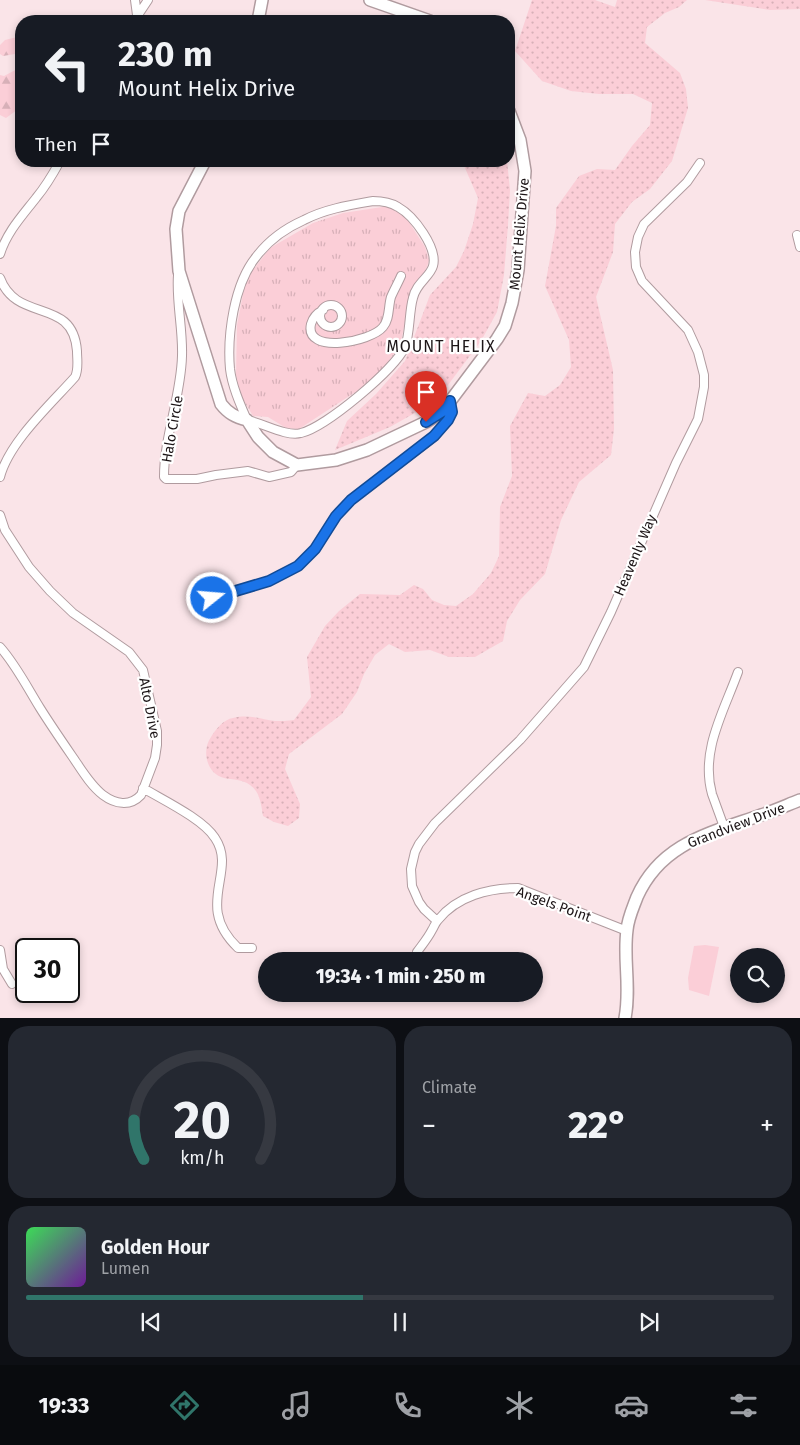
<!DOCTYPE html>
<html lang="en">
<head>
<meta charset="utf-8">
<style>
	:root { --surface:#171b24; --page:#242831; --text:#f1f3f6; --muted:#9ea1a6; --line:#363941; --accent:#30756a }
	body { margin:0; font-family:"Fira Sans",sans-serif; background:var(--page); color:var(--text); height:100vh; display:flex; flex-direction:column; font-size:19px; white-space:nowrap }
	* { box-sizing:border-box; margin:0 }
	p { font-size:16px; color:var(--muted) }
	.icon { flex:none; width:28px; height:28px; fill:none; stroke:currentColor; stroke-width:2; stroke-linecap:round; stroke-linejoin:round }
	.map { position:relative; height:1018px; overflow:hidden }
	.details { display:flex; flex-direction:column; gap:8px; padding:8px; background:#0d0f14; flex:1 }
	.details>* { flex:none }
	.hud { position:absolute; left:15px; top:15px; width:500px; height:152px; border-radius:20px; box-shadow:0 2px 8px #0003; background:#171b24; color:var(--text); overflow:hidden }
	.controls { position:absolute; left:730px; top:948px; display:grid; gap:10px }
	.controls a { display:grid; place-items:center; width:55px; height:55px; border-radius:50%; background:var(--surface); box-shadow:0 2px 8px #0003; font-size:25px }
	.speed { position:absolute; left:15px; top:938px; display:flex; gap:10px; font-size:25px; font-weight:700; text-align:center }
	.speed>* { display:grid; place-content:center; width:65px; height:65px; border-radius:50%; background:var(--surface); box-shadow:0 2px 8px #0003; line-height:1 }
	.speed .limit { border:2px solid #111; border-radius:8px; background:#fff; color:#111 }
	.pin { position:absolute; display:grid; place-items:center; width:42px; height:42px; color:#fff; margin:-51px -21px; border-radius:50% 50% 50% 0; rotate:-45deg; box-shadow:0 0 5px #0007 }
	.pin .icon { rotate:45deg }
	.me { position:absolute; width:55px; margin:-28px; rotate:73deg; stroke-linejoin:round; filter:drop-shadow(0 0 4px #0008) }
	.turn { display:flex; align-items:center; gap:18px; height:105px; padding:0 20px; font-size:22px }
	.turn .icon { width:65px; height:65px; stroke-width:2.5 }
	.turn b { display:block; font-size:35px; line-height:42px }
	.then { display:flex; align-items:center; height:48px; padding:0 20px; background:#0003; gap:10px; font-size:19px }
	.big { font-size:38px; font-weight:800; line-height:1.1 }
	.details .card { flex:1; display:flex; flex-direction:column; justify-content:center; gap:8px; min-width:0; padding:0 18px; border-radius:20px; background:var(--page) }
	.details .dial { align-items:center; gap:0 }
	.dial svg { height:130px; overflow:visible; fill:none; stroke:var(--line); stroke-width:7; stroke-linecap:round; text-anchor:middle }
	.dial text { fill:var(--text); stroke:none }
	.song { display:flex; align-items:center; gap:15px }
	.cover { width:60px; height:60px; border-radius:8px; background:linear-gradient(135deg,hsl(130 70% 55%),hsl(280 70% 35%)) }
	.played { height:5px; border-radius:2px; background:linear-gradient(90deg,var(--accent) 45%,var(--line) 45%) }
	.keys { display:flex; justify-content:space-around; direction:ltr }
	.heat { display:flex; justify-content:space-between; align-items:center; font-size:28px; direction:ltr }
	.details .tiles { flex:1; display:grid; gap:8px; grid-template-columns:1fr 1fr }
	.card:last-child { grid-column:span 2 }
	.trip { position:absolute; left:258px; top:952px; width:285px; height:50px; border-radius:25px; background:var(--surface); box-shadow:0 2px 8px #0003; font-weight:800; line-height:50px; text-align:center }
	.tabs { display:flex; height:80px; justify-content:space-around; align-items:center; background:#090b0e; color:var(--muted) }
	.tabs .icon { width:35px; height:35px }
	.tabs .current { color:var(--accent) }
	.tabs b { font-size:22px; color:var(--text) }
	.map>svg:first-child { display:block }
	.grass { fill:url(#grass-dots) }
	.forest { fill:url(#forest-firs) }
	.park { fill:url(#park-tufts) }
	.pitch { fill:#fbced7 }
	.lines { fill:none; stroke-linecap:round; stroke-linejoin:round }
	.street-casing { stroke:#b09b9f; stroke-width:10 }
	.secondary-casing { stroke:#b09b9f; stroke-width:14 }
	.street { stroke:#fff; stroke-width:8 }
	.secondary { stroke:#fff; stroke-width:11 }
	.route-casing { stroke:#114b97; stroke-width:12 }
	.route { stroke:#1a73e8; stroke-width:9 }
	.labels { text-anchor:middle; stroke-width:4.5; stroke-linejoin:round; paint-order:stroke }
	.street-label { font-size:14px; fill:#1c1517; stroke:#fff }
	.quarter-label { font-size:16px; letter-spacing:1px; fill:#1c1517; stroke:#fff }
</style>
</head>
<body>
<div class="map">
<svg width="800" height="1018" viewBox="0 0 800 1018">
	<defs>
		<pattern id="grass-dots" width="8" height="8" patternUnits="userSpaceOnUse" patternTransform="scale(1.25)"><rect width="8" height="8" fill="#fbced7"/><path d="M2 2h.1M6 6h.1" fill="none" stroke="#d7b0b8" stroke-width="1.8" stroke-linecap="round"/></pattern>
		<pattern id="forest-firs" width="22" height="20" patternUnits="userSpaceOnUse" patternTransform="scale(1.25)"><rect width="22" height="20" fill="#fbced7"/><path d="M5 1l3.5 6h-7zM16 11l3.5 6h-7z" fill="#d7b0b8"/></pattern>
		<pattern id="park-tufts" width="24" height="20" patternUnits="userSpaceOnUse" patternTransform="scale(1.25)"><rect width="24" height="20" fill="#fbced7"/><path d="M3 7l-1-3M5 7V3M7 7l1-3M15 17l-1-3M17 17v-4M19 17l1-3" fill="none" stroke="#d7b0b8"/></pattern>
	</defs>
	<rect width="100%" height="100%" fill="#fae4e8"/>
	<!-- grass -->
	<path class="grass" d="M 532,0 L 595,0 L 615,7 L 617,0 L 687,0 L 679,7 L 665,13 L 647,27 L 645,43 L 680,73 L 686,89 L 688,108 L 672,161 L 650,189 L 632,202 L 615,224 L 613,252 L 596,297 L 613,370 L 614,429 L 611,455 L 579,482 L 561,520 L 545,574 L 520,600 L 507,621 L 503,641 L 475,657 L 449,657 L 430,650 L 405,652 L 389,644 L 375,655 L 364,674 L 357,692 L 342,714 L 289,754 L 285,769 L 300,804 L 299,818 L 288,826 L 274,822 L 263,816 C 261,804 260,792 250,785 C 242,779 233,780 224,778 C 207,774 201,751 211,737 C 215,730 224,719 233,718 C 248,714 261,719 275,721 C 281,721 288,721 294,720 L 311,697 L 307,657 L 325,626 L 339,611 L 360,594 L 400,595 L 414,585 L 423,589 L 432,600 L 444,605 L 456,606 L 473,594 L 491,573 L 499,556 L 500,507 L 512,476 L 510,426 L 528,393 L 545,396 L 560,385 L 571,367 L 569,340 L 545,286 L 556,226 L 556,208 L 579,176 L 597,169 L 615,170 L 632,146 L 650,125 L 652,103 L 633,94 L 599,94 L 571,91 L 542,81 L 515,51 Z
		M 705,0 L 800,0 L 800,9 L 770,10 Z
		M 462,161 L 507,161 L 510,190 L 508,225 L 504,275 L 497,312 L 481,341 L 448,385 L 422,409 L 390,427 L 335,450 L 347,421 L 376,394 L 405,361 L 430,295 L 456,267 L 464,251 L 473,224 L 478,198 Z"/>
	<!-- forest -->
	<path class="forest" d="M 21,36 L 21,53 L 3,56 L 0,54 L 0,45 L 5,40 Z
		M 21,67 L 21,107 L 6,118 L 0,115 L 0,75 L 4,76 Z"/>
	<!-- park -->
	<path class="park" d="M 382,207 L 390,207 L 402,214 L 409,222 L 425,247 L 429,260 L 427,267 L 411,293 L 400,346 L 382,370 L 357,391 L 299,429 L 286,428 L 268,417 L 253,416 L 241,396 L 236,375 L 237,325 L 246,279 L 270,248 L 313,223 L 343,213 Z"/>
	<!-- pitch -->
	<path class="pitch" d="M 705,945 L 719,947 L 709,996 L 689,990 L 688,978 L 694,946 Z"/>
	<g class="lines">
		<!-- street casing -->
		<g class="street-casing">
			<path id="street" d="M 135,0 L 137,15
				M 134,21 L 148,0
				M 373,201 C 383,201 390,202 398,207 C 414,216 438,248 433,266 C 430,277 416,283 413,298 C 409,311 410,335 405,347 C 394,370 326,427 301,433 C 286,437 263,423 247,420 C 240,404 232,386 230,369 C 227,335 234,284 256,257 C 268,241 286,228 304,220 C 325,209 350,205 373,201 Z
				M 797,235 L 800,247
				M 0,254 C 7,232 22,216 36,198 C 46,186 53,174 60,161
				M 178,275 C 176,302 183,329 182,356 C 181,397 164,436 164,477 L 166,479 L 197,479 L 216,475 L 248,471 L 269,477 L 291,472 L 297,465
				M 0,278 C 17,324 73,296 77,351 C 77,360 79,369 75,377 C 51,404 9,442 0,477
				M320 316a11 11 0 1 1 22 0a11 11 0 1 1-22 0Z
				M 323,310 C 317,313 313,317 311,324 C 304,355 371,342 383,327 C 390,319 388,307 391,297 C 394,290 398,283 401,276
				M 0,515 L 5,530 L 29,567 L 50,591 L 73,613 L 129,652 L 143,670 L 157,731 L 157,745 L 155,758 L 141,795 C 130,807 115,804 103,795 C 90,785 81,769 72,756 C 61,740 50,724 40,708 C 27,687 16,665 0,647
				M 212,598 L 269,581 L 298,566 L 315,549 L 336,516 L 351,500 L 434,437 L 448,420 L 452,412 L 449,401
				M 143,788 C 163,800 203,819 215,838 C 238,872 193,905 238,948 L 252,948
				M 724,827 C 720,816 716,805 712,794 C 700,751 724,711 738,672
				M 437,921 L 424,909 L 419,902 L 412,886 L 411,869 L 415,852 L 419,844 L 435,823 L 520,740 L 584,667 L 611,612 L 676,463 L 698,419 L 704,387 L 704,375 L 698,352 L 688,330 L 642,281 L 636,267 L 635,252 L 638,237 L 644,224 L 687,182 L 700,163
				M 0,950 L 3,969 L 12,984
				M 417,952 C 422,945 428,938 432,930 C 434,927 435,923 438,920 C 457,896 489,888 518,888 L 627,931"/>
		</g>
		<!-- secondary casing -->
		<g class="secondary-casing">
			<path id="secondary" d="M 370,0 L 430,21
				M 258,21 L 262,0
				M 205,161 L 179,211 L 176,229 L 179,271 L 221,404 C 228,413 235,417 247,420 L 258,437 L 273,452 L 297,465 L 336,460 L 367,450 L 426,422 L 442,412 L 497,339 L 505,326 L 512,303 L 518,270 L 525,171 L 520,140 L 509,111
				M 625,1018 C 631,988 623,959 627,930 C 628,918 633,908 637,897 C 661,843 710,833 761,815 C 774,811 787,805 800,800"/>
		</g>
		<!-- street -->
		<use href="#street" class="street"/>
		<!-- secondary -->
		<use href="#secondary" class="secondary"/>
	</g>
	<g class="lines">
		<!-- route casing -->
		<g class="route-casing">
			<path id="route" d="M 212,598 L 269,581 L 298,566 L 315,549 L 336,516 L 351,500 L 434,436 L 448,420 L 452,412 L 450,401 L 442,412 L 426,422"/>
		</g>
		<!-- route -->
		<use href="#route" class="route"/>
	</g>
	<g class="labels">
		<!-- street labels -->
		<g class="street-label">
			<text transform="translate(519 234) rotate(-85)" y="5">Mount Helix Drive</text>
			<text transform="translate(172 429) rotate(-80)" y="5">Halo Circle</text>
			<text transform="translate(635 555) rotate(-67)" y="5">Heavenly Way</text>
			<text transform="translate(150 708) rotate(79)" y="5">Alto Drive</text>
			<text transform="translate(736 825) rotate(-21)" y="5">Grandview Drive</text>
			<text transform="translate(554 904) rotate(20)" y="5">Angels Point</text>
		</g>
		<!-- quarter labels -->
		<g class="quarter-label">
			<text x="441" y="352">MOUNT HELIX</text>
		</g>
	</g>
</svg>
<div class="controls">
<a><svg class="icon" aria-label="search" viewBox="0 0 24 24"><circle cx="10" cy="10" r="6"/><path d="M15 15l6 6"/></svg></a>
</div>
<div class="speed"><div class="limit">30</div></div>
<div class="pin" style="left:426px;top:422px;background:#d93025"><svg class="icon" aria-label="arrive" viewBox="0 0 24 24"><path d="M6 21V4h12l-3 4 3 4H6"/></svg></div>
<svg class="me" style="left:212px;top:598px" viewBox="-20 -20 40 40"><circle r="17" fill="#1a73e8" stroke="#fff" stroke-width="3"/><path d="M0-11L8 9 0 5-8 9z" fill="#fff"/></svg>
<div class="trip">19:34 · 1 min · 250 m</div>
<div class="hud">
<div class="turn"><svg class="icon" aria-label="left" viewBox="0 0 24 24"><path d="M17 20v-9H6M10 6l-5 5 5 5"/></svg><div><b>230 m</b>Mount Helix Drive</div></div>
<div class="then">Then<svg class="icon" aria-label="arrive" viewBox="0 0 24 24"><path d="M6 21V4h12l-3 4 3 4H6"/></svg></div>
</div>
</div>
<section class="details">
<div class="tiles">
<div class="card dial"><svg viewBox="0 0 100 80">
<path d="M14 69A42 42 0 1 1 86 69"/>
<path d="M14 69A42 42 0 0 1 8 45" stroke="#30756a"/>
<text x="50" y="56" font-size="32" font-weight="700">20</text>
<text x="50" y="72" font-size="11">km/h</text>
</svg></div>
<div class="card"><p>Climate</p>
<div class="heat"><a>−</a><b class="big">22°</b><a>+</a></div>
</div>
<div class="card">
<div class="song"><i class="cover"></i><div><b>Golden Hour</b><p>Lumen</p></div></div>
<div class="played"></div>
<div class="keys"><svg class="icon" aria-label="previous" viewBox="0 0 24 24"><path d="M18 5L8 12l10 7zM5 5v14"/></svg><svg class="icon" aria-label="pause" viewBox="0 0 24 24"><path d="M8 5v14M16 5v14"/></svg><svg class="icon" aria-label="next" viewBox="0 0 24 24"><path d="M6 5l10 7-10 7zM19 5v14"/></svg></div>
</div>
</div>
</section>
<nav class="tabs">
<b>19:33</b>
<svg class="icon current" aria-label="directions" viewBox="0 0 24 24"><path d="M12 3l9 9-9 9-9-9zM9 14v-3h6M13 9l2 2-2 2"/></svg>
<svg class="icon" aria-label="music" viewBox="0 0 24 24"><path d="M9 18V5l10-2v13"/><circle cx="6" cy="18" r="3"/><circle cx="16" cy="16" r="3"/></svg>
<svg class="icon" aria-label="phone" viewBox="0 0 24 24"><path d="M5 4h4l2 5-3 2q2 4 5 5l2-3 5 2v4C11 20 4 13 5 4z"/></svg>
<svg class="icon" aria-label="climate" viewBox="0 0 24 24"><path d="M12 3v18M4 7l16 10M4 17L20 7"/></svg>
<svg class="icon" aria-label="car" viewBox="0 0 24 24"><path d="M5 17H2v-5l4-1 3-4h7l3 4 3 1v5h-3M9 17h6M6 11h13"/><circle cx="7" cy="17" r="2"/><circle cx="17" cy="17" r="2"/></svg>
<svg class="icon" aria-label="filters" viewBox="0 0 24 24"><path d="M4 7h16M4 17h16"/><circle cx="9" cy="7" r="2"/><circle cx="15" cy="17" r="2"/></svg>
</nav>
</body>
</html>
